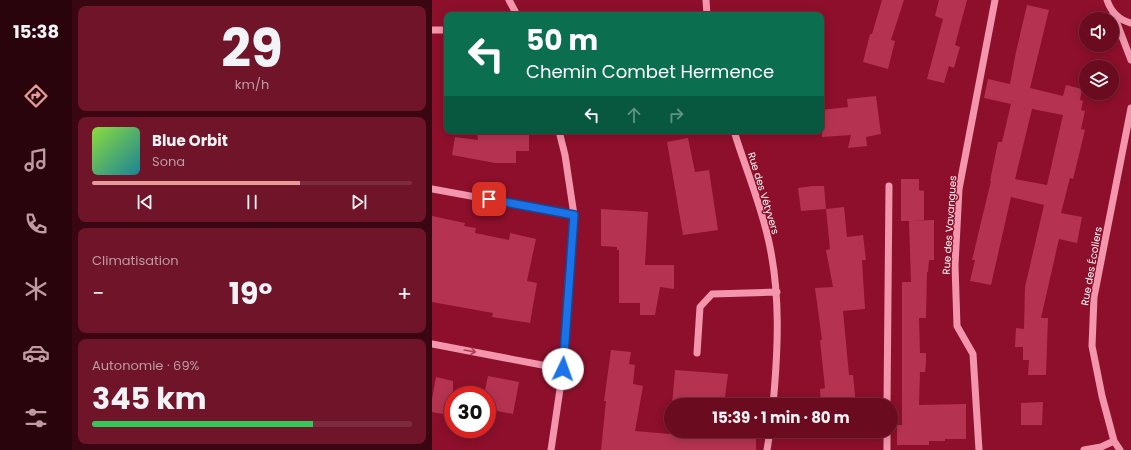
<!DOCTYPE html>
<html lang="fr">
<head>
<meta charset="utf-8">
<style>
	:root { --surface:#6a0b20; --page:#6f1429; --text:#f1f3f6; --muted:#be9ba5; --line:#7d2b3e; --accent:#e69b98 }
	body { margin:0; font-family:Poppins,sans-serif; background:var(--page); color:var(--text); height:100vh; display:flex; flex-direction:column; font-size:15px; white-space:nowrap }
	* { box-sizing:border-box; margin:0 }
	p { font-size:13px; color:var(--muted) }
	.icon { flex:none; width:22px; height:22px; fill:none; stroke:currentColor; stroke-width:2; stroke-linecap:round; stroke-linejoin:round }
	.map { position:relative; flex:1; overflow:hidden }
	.side { display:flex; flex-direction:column; gap:6px; padding:6px; background:#3a0612; width:360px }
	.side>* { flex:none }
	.banner { position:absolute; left:12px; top:12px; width:380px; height:122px; border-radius:8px; box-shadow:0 2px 10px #0003,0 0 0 1px var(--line); background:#0b6e4f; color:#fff; overflow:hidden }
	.fabs { position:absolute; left:647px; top:12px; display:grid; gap:8px }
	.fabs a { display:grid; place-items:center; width:40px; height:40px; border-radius:50%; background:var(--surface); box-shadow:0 2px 10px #0003,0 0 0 1px var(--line); font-size:20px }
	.speed { position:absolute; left:12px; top:386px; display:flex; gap:8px; font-size:20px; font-weight:700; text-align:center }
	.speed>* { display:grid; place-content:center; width:52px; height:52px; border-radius:50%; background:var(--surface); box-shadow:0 2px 10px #0003,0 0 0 1px var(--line); line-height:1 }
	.speed .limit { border:6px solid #d22; background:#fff; color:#111 }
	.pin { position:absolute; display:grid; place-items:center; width:34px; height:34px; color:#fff; margin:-17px; border-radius:8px; box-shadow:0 2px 6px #0006 }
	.me { position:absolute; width:44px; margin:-22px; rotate:3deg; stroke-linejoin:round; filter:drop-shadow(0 0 3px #0008) }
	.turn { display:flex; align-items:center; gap:14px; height:84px; padding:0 16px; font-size:18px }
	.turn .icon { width:52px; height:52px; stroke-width:2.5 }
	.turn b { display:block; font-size:28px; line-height:34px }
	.lanes { display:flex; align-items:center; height:38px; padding:0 16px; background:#0003; justify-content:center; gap:20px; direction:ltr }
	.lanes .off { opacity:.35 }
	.big { font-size:30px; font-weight:700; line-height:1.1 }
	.side .widget { flex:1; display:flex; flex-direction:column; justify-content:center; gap:6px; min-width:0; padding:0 14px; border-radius:8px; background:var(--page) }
	.side .dial { align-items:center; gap:0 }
	.dial b { font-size:52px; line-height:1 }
	.song { display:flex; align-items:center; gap:12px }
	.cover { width:48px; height:48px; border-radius:6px; background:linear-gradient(135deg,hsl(90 70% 55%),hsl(190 70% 35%)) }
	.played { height:4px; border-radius:2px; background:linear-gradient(90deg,var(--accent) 65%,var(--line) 65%) }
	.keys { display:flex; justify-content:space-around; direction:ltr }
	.heat { display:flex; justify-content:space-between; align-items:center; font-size:22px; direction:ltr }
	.charge { height:6px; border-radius:3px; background:linear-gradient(90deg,#34c759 69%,var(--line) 0) }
	.trip { position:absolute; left:232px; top:398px; width:234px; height:40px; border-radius:20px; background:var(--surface); box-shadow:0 2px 10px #0003,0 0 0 1px var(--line); font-weight:700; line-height:40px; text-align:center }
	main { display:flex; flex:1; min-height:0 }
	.tab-bar { display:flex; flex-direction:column; width:72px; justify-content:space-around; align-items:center; background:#2a040d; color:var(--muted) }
	.tab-bar .icon { width:28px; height:28px }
	.tab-bar .active { color:var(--accent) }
	.tab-bar b { font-size:18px; color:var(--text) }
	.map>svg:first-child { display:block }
	.building { fill:#b53351; fill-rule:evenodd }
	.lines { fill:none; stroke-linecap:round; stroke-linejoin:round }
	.minor { stroke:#f396ad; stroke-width:7 }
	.oneway { stroke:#b13e58 }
	.route-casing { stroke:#114b97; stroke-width:10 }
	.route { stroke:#1a73e8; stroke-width:7 }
	.labels { text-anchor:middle; stroke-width:3; stroke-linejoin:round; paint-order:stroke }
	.street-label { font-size:10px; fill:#fff; stroke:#8d0f2b }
</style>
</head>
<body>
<main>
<nav class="tab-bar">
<b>15:38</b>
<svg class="icon active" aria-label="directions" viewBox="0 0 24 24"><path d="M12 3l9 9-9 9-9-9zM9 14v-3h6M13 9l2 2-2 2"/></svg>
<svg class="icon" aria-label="music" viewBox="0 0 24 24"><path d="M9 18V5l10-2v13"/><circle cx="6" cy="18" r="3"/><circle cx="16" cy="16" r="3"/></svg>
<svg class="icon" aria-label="phone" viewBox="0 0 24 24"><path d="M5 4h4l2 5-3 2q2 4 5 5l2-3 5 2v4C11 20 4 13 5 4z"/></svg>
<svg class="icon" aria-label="climate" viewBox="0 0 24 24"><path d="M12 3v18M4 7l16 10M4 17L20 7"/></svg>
<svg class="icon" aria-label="car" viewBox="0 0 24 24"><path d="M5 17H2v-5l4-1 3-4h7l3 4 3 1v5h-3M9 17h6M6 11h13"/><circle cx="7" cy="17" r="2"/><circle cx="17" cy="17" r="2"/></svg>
<svg class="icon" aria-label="filters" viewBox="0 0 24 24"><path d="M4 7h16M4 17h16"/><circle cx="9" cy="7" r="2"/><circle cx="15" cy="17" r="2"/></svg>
</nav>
<section class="side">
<div class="widget dial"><b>29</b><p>km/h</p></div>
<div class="widget">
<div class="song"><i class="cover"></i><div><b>Blue Orbit</b><p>Sona</p></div></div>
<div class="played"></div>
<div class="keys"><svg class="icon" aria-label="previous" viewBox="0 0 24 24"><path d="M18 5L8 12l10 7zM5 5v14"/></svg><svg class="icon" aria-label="pause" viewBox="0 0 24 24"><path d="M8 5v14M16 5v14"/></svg><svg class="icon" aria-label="next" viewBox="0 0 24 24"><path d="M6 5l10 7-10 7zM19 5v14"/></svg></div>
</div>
<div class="widget"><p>Climatisation</p>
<div class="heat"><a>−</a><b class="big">19°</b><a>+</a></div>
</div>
<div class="widget"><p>Autonomie · 69%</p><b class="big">345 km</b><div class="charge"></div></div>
</section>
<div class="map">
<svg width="699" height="450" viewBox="0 0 699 450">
	<rect width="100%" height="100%" fill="#8d0f2b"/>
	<!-- building -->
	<path class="building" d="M 450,0 L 472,0 L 459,40 L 463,41 L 456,69 L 431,62 L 438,34 L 440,34 Z
		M 507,0 L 535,0 L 523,45 L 528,47 L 522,68 L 517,66 L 512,83 L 495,79 L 511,19 L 503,16 Z
		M 595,5 L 617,10 L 598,88 L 631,96 L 634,85 L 650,89 L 648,100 L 651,101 L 649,110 L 653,111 L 649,129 L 653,130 L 641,179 L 638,178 L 629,213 L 650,217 L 645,243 L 627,239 L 609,318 L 616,318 L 614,375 L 596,375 L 597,360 L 591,360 L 591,347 L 583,347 L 584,328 L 592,329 L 593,287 L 612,205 L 579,197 L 559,285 L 538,281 L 543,260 L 540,260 L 559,181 L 558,181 L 566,142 L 570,142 L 579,104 L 552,98 L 556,79 L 578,84 L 584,52 ZM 600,109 L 631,115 L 615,185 L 583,179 Z
		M 444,96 L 449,134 L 434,137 L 435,146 L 416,148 L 419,135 L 390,137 L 389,110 L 416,107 L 415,99 Z
		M 45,131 L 97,131 L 97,151 L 84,151 L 84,163 L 63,163 L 20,155 L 23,137 L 46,140 Z
		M 256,138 L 263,172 L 277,170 L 286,230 L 251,235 L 235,142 Z
		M 469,179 L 487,179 L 487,190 L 492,191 L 492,220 L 478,221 L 502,220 L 502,260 L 497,260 L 496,272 L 495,272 L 494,318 L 487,318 L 488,353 L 494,353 L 494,363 L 493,372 L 488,372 L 487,405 L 534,404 L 534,439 L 513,439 L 513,441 L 497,441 L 497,445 L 465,445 L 465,425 L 470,425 L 470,282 L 479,282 L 477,221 L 469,221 Z
		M 380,186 L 392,186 L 394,209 L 369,211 L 366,188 Z
		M 412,207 L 415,237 L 431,235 L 434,260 L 430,260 L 433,309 L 411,311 L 417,375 L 421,375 L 424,405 L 389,405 L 388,389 L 393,388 L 388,340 L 390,340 L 383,288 L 401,287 L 394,250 L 398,249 L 394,209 Z
		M 169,209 L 216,212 L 213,265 L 242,265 L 242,289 L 228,287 L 223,315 L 208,315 L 208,303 L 187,303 L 187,250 L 185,250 L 185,247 L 169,246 Z
		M 0,216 L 33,223 L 32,226 L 44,228 L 43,233 L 77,240 L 78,233 L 104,239 L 95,281 L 105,283 L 98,323 L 60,317 L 61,313 L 0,302 Z
		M 179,350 L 199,352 L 197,364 L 203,365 L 201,384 L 211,386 L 203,431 L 238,434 L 239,418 L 239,431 L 289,431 L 289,434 L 324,437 L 324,450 L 169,450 L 174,401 L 172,401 Z
		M 243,370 L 296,374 L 292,405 L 240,405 Z
		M 56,376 L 87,382 L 81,414 L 55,409 L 55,395 L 52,395 Z
		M 4,377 L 21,381 L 21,416 L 0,412 L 0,399 Z
		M 611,402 L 610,425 L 589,425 L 589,403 Z"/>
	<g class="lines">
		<!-- minor -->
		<path class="minor" d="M 77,0 L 85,15
			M 274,0 L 275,15
			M 675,0 C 679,12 687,20 699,23
			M 681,13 L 699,60
			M 0,30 L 15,30
			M 302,131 C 313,167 328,202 336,238 C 349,293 346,350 341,405
			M 0,189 L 142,215
			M 0,344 L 131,369
			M 265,353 L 268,307 L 280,294 L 345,292
			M 455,405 L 457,186
			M 119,450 L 131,369 L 136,285 L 142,215 L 133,155 L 127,131
			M 335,450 L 338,431
			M 455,450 L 455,431
			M 547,450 L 541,354 L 525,326 L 523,265 L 527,189 L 563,0
			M 652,450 L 669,447 L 682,441
			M 688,450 L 682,441 L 670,396 L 660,346 L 662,297 L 699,108"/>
	</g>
	<!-- one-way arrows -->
	<defs><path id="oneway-shaft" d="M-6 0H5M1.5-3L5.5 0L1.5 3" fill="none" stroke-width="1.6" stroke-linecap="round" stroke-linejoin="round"/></defs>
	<use class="oneway" href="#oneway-shaft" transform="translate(38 351) rotate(10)"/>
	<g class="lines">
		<!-- route casing -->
		<g class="route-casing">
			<path id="route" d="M 57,199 L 142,215 L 131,369"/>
		</g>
		<!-- route -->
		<use href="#route" class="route"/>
	</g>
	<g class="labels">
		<!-- street labels -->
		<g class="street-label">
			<text transform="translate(332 193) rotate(73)" y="4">Rue des Vétyvers</text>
			<text transform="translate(517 225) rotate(-86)" y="4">Rue des Vavangues</text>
			<text transform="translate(659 266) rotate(-80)" y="4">Rue des Écoliers</text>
		</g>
	</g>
</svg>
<div class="fabs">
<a><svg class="icon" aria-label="sound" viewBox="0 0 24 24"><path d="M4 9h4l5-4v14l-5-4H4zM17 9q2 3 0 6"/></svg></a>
<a><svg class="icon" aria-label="layers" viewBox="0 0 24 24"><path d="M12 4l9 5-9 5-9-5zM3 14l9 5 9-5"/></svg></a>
</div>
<div class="speed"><div class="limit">30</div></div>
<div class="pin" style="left:57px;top:199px;background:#d93025"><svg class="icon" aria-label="arrive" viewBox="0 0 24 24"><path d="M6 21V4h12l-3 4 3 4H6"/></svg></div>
<svg class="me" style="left:131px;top:369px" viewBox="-20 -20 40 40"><circle r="19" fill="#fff"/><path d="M0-13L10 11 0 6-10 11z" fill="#1a73e8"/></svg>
<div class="trip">15:39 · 1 min · 80 m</div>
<div class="banner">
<div class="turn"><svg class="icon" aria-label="left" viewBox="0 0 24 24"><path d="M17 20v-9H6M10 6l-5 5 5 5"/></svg><div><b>50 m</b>Chemin Combet Hermence</div></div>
<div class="lanes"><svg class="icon" aria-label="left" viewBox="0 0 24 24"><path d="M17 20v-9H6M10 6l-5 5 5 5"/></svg><svg class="icon off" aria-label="ahead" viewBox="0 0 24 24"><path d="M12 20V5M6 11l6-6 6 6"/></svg><svg class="icon off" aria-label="right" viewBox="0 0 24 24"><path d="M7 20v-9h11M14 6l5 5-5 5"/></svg></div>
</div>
</div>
</main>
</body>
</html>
